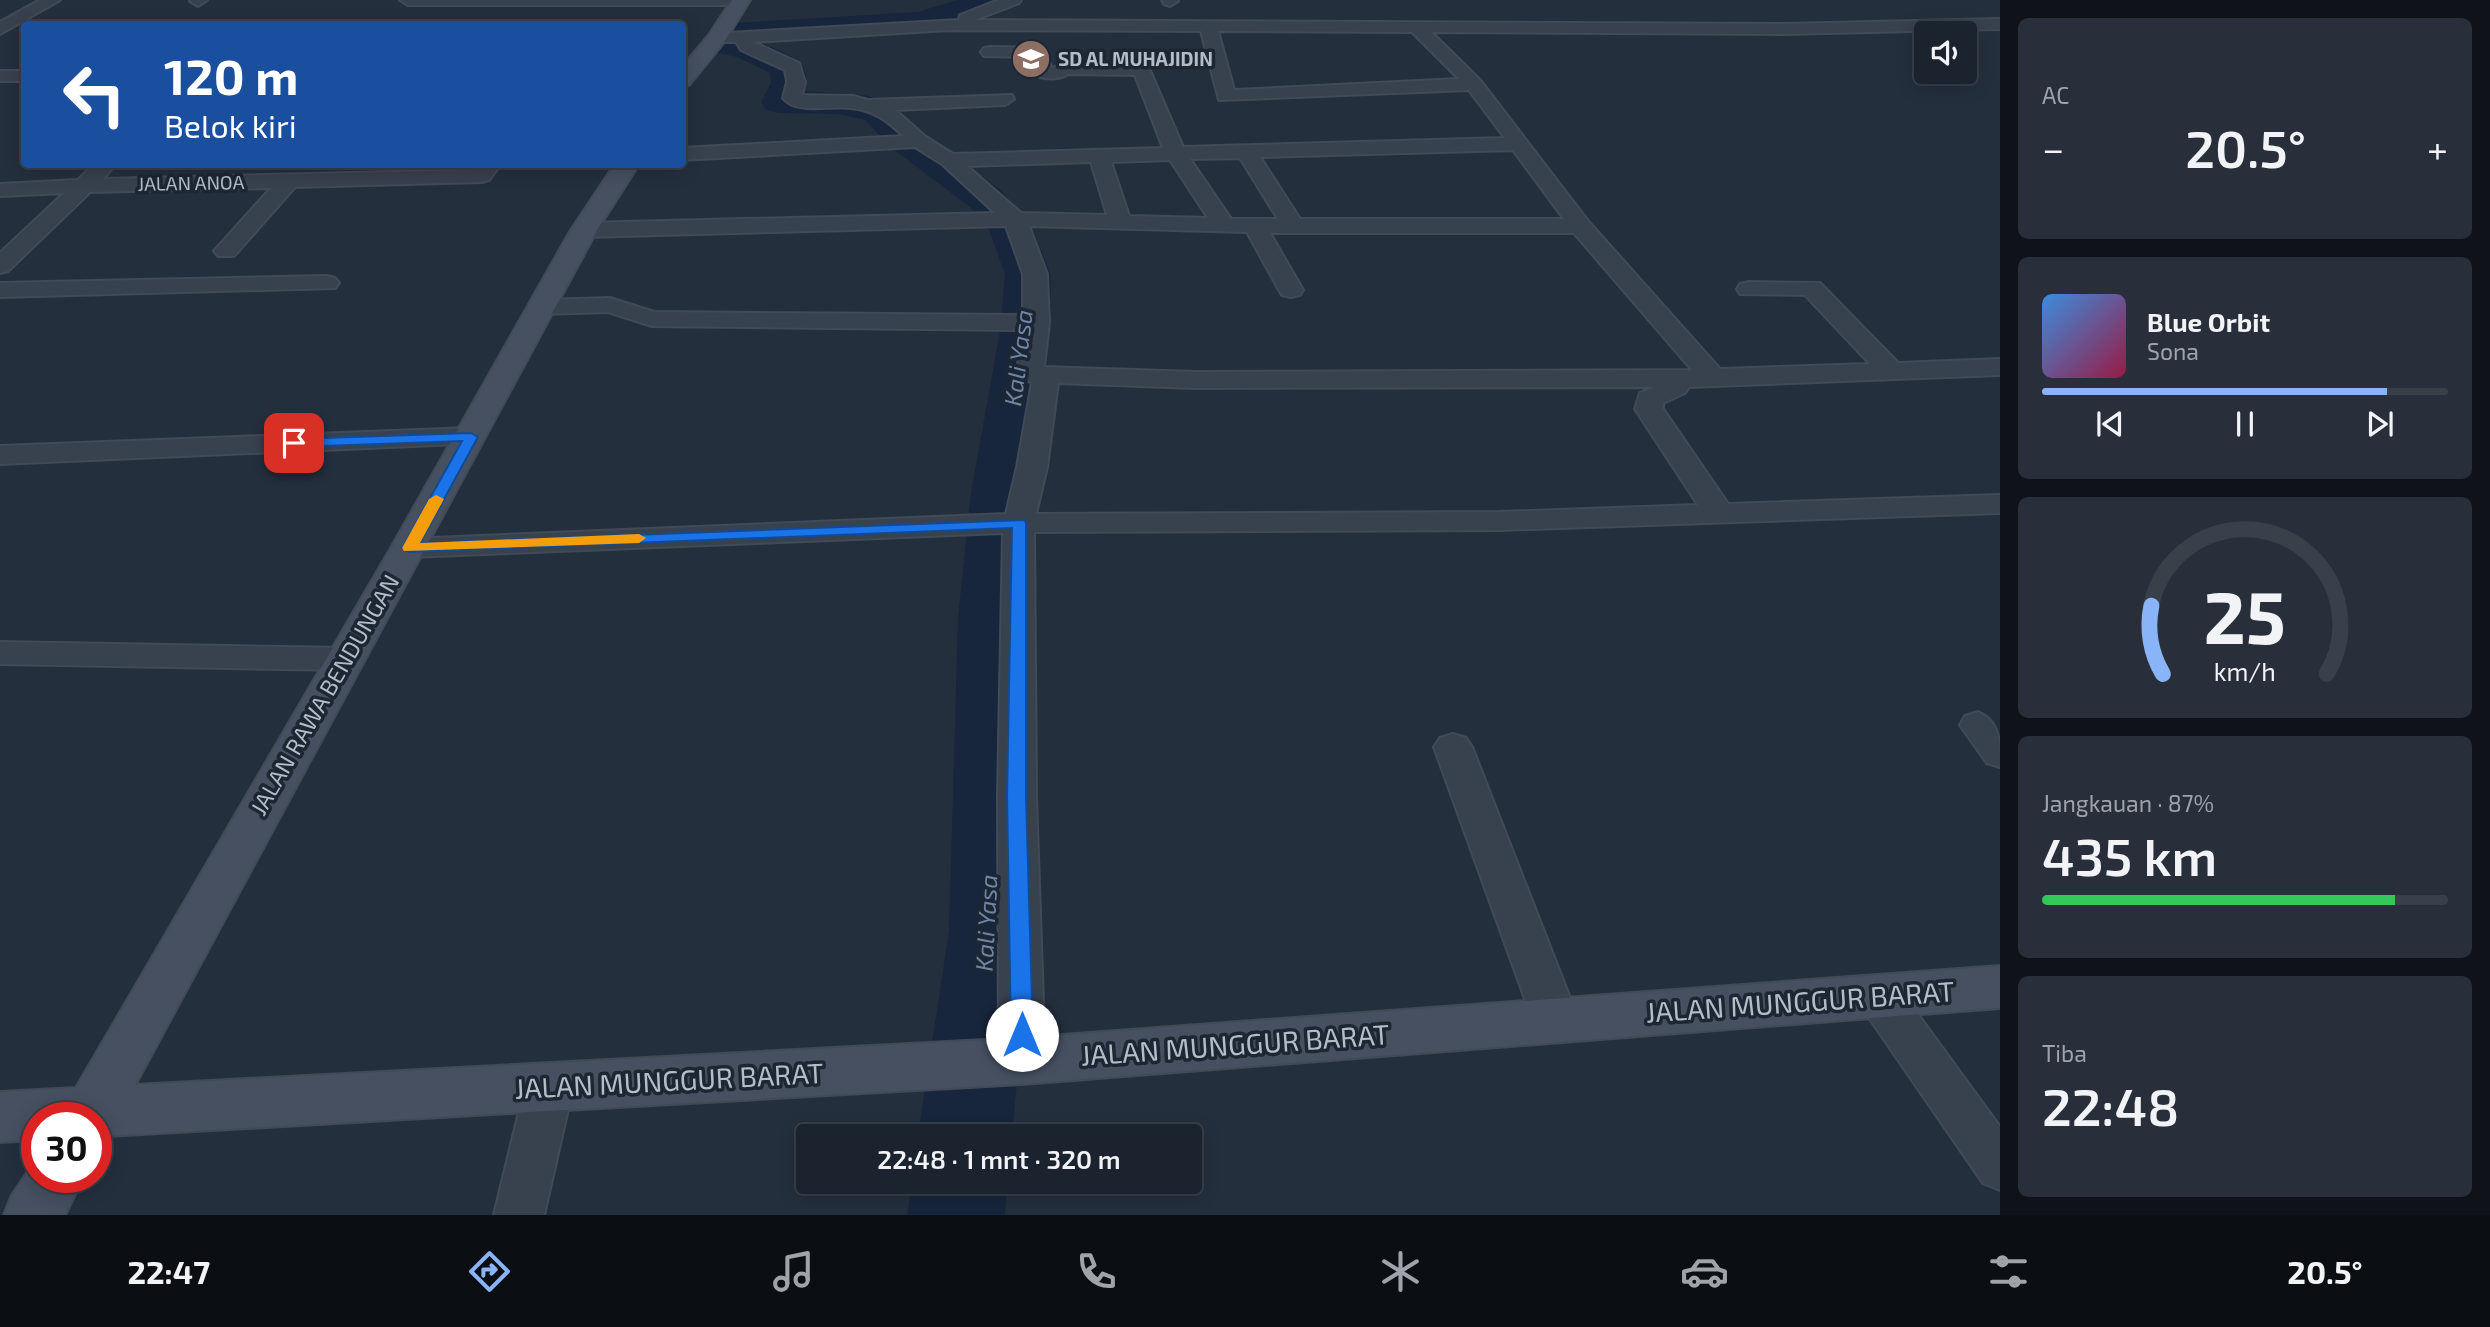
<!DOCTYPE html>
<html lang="id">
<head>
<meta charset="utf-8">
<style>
	:root { --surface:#1b232e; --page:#282f3a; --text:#f1f3f6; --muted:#a0a4aa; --line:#39404a; --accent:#8ab4f8 }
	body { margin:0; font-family:"Exo 2",sans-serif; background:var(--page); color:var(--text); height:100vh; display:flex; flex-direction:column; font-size:26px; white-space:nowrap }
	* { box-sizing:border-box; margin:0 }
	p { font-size:23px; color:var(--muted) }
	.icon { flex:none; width:38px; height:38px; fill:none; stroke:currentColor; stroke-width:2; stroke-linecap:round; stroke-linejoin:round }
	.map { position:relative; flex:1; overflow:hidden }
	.drawer { display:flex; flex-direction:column; gap:18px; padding:18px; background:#0f1319; width:490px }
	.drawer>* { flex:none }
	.guide { position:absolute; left:21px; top:21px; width:665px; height:147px; border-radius:7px; box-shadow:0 4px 18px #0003,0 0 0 2px var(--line); background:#1a4fa0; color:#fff; overflow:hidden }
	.fabs { position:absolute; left:1914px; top:21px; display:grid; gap:14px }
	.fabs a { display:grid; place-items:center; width:63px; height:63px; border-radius:7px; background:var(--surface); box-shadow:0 4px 18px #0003,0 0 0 2px var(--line); font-size:35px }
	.speed { position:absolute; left:21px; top:1102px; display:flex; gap:14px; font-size:35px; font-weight:700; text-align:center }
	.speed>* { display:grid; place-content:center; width:91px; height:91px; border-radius:50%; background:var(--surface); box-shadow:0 4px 18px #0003,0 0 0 2px var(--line); line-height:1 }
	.speed .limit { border:10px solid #d22; background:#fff; color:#111 }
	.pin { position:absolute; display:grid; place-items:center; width:60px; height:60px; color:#fff; margin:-30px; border-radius:14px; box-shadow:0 4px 10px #0006 }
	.me { position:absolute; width:77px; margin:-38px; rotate:0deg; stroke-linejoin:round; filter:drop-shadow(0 0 5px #0008) }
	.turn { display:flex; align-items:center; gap:24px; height:147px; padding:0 28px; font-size:32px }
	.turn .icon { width:91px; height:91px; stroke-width:2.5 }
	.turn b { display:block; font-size:49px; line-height:60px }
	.big { font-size:52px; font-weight:600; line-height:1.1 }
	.drawer .widget { flex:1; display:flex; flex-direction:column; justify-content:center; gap:10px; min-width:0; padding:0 24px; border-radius:10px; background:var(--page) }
	.drawer .dial { align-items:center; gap:0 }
	.dial svg { height:182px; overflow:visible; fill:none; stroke:var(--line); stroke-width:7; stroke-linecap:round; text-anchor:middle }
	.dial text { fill:var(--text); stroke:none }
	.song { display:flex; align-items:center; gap:21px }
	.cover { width:84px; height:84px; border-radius:10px; background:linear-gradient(135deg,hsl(210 70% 55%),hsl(340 70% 35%)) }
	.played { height:7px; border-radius:4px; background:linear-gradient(90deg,var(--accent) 85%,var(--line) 85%) }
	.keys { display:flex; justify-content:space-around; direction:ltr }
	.heat { display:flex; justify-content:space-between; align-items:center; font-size:38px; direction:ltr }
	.charge { height:10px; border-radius:5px; background:linear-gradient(90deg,#34c759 87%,var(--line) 0) }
	.trip { position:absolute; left:796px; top:1124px; width:406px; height:70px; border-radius:7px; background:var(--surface); box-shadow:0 4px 18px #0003,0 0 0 2px var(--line); font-weight:600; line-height:70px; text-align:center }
	.menu { display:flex; height:112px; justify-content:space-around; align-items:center; background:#0b0e12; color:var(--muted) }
	.menu .icon { width:49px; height:49px }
	.menu .selected { color:var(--accent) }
	.menu b { font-size:32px; color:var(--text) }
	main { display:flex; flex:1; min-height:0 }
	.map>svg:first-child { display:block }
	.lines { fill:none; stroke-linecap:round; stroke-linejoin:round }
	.river { fill:#17263c; fill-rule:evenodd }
	.street-casing { stroke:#414a57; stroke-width:4 }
	.secondary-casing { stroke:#414a57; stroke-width:4 }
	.street { fill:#38414e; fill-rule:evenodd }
	.secondary { fill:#465061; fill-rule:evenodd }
	.route { fill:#1a73e8; stroke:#114b97; stroke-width:2 }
	.slow { fill:#f59e0b }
	.labels { text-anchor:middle; stroke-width:7; stroke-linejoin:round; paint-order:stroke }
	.far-poi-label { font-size:19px; font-weight:bold; fill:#b4bcc9; stroke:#1d2633; text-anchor:start }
	.far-street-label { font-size:19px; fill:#b4bcc9; stroke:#1d2633 }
	.street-label { font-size:23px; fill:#b4bcc9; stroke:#1d2633 }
	.water-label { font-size:24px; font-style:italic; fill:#6d86a8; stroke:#1d2633 }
	.near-street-label { font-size:28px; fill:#b4bcc9; stroke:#1d2633 }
</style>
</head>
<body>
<main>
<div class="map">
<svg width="2000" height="1215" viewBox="0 0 2000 1215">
	<rect width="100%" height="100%" fill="#242f3e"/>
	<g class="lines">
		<!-- river -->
		<path class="river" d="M 957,0 L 1004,0 L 1000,7 L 921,31 L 757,41 C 779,51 818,61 803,91 L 865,95 L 891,104 L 921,133 L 1000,189 L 1033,230 L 1051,275 L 1050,331 L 1029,493 L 1024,618 L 1031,931 L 1012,1136 L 918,1136 L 949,931 L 958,618 L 971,493 L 1000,331 L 1005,275 L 990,232 L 970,207 L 893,149 L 865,120 L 838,114 L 779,113 L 766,110 L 761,102 L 771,83 L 770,73 L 737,57 L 718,53 L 713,46 L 721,26 L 733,23 L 918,12 Z
			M 912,1181 L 1008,1181 L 1005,1215 L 907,1215 Z"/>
		<!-- street casing -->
		<g class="street-casing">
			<path id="street" d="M 40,0 L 60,0 L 0,34 L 0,22 Z
				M 207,0 L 198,6 L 190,1 L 191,0 Z
				M 400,0 L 749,0 L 741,5 L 408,5 Z
				M 999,0 L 1021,0 L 1019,3 L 975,20 L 1785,24 L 2000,19 L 2000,29 L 1785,34 L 1431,32 L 1480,80 L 1588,221 L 1720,369 L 1870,364 L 1805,295 L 1740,294 L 1737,289 L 1740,284 L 1749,282 L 1820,283 L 1898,363 L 2000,359 L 2000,375 L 1689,387 L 1685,393 L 1663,403 L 1663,409 L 1728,504 L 2000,495 L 2000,513 L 1500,530 L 1034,532 L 1036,796 L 1045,1061 L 1038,1075 L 1022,1081 L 1006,1075 L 999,1061 L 998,796 L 1003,533 L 409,557 L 398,555 L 393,548 L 398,541 L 409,539 L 1006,514 L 1017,467 L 1032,382 L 1021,380 L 1017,374 L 1022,330 L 652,326 L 608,312 L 542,314 L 533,312 L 530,307 L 533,302 L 542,300 L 610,298 L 654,312 L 1023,315 L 1023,274 L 1006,226 L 584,237 L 576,235 L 573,230 L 576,225 L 584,223 L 995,213 L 942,164 L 915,147 L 682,160 L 682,148 L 903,136 C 888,121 873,110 851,108 C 832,105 796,115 783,98 L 787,82 L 785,70 L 741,50 L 736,42 L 711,42 L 709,38 L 711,34 L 959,20 L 960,15 ZM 948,30 L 1201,31 L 1219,100 L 1469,90 L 1505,138 L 1183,147 L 1148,66 L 1063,64 L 1052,68 L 1042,48 L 990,47 L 984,48 L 981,52 L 984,56 L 1030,57 L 1040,77 C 1049,79 1060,80 1068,74 L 1135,75 L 1163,148 L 953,154 L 926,137 L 895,110 L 1005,105 L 1014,99 L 1012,95 L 868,100 L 853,96 L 802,95 L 805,82 L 799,63 L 753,42 ZM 1218,31 L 1412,32 L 1459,79 L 1234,90 ZM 1513,150 L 1564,219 L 1300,219 L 1260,157 ZM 1240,158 L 1278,219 L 1231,219 L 1190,159 ZM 1170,160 L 1208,218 L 1129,216 L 1111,162 ZM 1091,162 L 1107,215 L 1021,213 L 967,166 ZM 1029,226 L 1247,232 L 1279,290 L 1282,295 L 1291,297 L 1300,295 L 1303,290 L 1270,233 L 1574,233 L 1692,370 L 1195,372 L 1044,367 L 1049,323 L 1047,274 ZM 1058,383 L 1195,388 L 1654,387 L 1640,393 L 1635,409 L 1698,505 L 1500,512 L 1036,514 L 1047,467 Z
				M 1162,0 L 1178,0 L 1178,1 L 1170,6 L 1164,4 Z
				M 0,71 L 24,71 L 24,81 L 0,81 Z
				M 94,164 L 116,164 L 103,179 L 476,170 L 480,164 L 501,164 L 489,180 L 482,182 L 295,187 L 234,256 L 218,256 L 214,251 L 271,188 L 90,192 L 8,271 L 0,273 L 0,253 L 64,193 L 0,196 L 0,184 L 78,180 Z
				M 327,276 L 335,278 L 339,283 L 335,288 L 0,297 L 0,283 Z
				M 471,428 L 481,431 L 485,437 L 481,443 L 0,464 L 0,446 Z
				M 0,642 L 344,648 L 356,651 L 361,659 L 356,667 L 344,670 L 0,664 Z
				M 1978,712 C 2000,721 2000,742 2000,767 L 1987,763 L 1960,725 L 1965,716 Z
				M 1453,734 L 1466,738 L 1472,747 L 1579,1021 L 1572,1035 L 1556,1040 L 1540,1035 L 1533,1021 L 1434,747 L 1440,738 Z
				M 1879,977 L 1895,983 L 2000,1127 L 2000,1190 L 1983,1183 L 1863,1009 L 1857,996 L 1863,983 Z
				M 549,1066 L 566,1072 L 573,1087 L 544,1215 L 494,1215 L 525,1087 L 532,1072 Z"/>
		</g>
		<!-- secondary casing -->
		<g class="secondary-casing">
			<path id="secondary" d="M 732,0 L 750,0 L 724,42 L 689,85 L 682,87 L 682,67 L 709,35 Z
				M 615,164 L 639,164 L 597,230 L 135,1085 L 1022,1038 L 2000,966 L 2000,1008 L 1022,1084 L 107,1136 L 96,1140 L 96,1118 L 37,1118 L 37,1140 L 0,1142 L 0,1092 L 76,1088 L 391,548 L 571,230 Z
				M 37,1158 L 37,1178 L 83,1178 L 65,1215 L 4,1215 L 12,1195 Z"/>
		</g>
		<!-- street -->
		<use href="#street" class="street"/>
		<!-- secondary -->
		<use href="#secondary" class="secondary"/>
	</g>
	<!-- route -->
	<path class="route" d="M 471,433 L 478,437 L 420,543 L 1024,520 L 1026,523 L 1026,796 L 1033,1035 L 1030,1041 L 1022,1044 L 1014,1041 L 1011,1035 L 1007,796 L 1012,528 L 409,552 L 402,548 L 462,441 L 294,447 L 287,443 L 294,439 Z"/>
	<!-- slow -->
	<path class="slow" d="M 436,495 L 444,499 L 420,543 L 639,534 L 646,538 L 639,543 L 404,551 L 402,548 L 429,499 Z"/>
	<!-- icons -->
	<defs>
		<g id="school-disc" transform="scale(2.0125)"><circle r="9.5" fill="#8d6e63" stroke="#1d2633"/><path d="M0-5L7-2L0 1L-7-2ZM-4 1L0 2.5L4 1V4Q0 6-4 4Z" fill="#fff"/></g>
	</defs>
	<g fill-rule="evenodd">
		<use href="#school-disc" x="1031" y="59"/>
	</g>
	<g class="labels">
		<!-- far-poi labels -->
		<g class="far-poi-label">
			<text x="1058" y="66">SD AL MUHAJIDIN</text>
		</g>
		<!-- far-street labels -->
		<g class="far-street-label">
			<text transform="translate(191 183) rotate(-1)" y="7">JALAN ANOA</text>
		</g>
		<!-- street labels -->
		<g class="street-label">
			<text transform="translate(325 695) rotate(-60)" y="8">JALAN RAWA BENDUNGAN</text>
		</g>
		<!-- water labels -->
		<g class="water-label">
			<text transform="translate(1019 358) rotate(-83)" y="8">Kali Yasa</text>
			<text transform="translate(987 923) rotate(-87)" y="8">Kali Yasa</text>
		</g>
		<!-- near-street labels -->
		<g class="near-street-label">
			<text transform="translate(1800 1002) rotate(-4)" y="10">JALAN MUNGGUR BARAT</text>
			<text transform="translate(1235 1045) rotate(-4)" y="10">JALAN MUNGGUR BARAT</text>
			<text transform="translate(669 1081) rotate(-3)" y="10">JALAN MUNGGUR BARAT</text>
		</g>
	</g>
</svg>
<div class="fabs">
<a><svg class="icon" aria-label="sound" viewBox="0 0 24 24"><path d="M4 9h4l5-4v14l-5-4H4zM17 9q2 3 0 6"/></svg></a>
</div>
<div class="speed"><div class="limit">30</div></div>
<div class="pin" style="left:294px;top:443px;background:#d93025"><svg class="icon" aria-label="arrive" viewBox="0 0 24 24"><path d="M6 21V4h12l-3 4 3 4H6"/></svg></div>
<svg class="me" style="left:1022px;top:1035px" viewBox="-20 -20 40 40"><circle r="19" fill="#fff"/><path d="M0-13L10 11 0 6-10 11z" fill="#1a73e8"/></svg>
<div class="trip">22:48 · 1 mnt · 320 m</div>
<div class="guide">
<div class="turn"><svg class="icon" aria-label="left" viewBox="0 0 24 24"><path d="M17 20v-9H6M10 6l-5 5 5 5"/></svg><div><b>120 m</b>Belok kiri</div></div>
</div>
</div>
<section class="drawer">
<div class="widget"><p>AC</p>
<div class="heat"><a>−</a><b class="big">20.5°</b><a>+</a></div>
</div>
<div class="widget">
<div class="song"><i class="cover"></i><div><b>Blue Orbit</b><p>Sona</p></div></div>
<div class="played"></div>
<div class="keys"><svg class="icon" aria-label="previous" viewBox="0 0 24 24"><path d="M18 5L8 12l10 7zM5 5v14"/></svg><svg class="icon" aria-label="pause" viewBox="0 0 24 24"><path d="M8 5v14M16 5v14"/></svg><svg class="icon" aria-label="next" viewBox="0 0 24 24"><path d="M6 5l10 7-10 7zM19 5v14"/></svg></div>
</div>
<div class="widget dial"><svg viewBox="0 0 100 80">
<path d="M14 69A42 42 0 1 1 86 69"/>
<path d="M14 69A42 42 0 0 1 9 39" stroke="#8ab4f8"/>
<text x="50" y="56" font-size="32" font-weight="700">25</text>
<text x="50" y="72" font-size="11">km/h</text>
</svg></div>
<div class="widget"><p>Jangkauan · 87%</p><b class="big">435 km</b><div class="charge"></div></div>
<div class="widget"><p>Tiba</p><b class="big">22:48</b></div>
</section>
</main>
<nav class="menu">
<b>22:47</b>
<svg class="icon selected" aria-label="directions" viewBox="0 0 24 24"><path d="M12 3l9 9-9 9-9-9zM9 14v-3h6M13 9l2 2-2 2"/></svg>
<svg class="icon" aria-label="music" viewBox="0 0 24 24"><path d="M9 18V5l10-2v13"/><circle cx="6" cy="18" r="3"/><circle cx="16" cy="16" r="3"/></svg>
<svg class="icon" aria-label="phone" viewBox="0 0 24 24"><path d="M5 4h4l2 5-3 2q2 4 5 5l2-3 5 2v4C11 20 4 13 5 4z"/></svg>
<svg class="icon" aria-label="climate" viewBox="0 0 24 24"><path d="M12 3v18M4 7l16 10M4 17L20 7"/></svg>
<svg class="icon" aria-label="car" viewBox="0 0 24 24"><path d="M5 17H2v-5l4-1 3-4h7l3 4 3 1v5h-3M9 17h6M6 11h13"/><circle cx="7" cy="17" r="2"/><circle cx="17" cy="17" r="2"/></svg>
<svg class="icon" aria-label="filters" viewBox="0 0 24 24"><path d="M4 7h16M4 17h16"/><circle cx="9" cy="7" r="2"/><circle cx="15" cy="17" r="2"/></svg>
<b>20.5°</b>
</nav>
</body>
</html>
